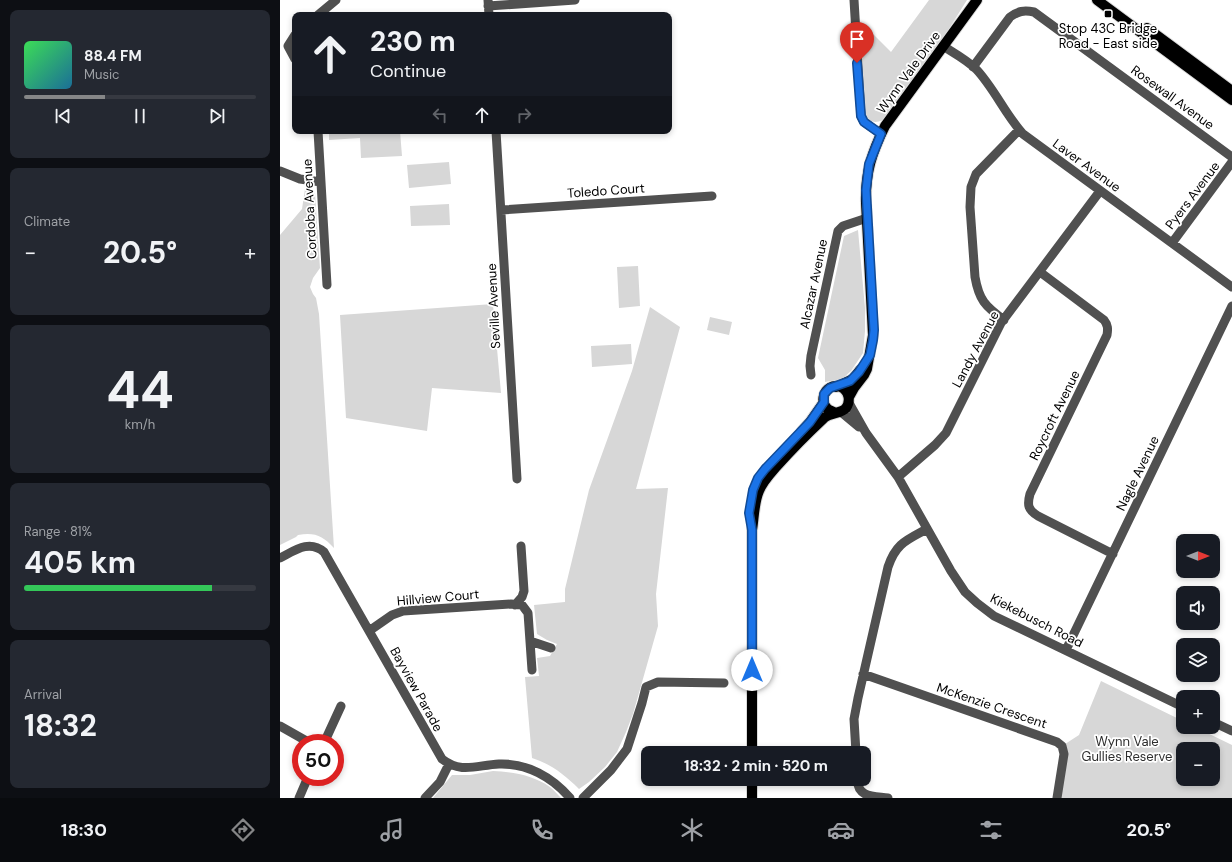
<!DOCTYPE html>
<html lang="en">
<head>
<meta charset="utf-8">
<style>
	:root { --surface:#171b24; --page:#242831; --text:#f1f3f6; --muted:#9ea1a6; --line:#363941; --accent:#858687 }
	body { margin:0; font-family:"DM Sans",sans-serif; background:var(--page); color:var(--text); height:100vh; display:flex; flex-direction:column; font-size:15px; white-space:nowrap }
	* { box-sizing:border-box; margin:0 }
	p { font-size:13px; color:var(--muted) }
	.icon { flex:none; width:22px; height:22px; fill:none; stroke:currentColor; stroke-width:2; stroke-linecap:round; stroke-linejoin:round }
	.map { position:relative; flex:1; overflow:hidden }
	.details { display:flex; flex-direction:column; gap:10px; padding:10px; background:#0d0f14; width:280px }
	.details>* { flex:none }
	.top-card { position:absolute; left:12px; top:12px; width:380px; height:122px; border-radius:8px; box-shadow:0 2px 6px #0003; background:#171b24; color:var(--text); overflow:hidden }
	.needle { width:26px; rotate:90deg }
	.controls { position:absolute; left:896px; top:534px; display:grid; gap:8px }
	.controls a { display:grid; place-items:center; width:44px; height:44px; border-radius:8px; background:var(--surface); box-shadow:0 2px 6px #0003; font-size:20px }
	.speed { position:absolute; left:12px; top:734px; display:flex; gap:8px; font-size:20px; font-weight:700; text-align:center }
	.speed>* { display:grid; place-content:center; width:52px; height:52px; border-radius:50%; background:var(--surface); box-shadow:0 2px 6px #0003; line-height:1 }
	.speed .limit { border:6px solid #d22; background:#fff; color:#111 }
	.pin { position:absolute; display:grid; place-items:center; width:34px; height:34px; color:#fff; margin:-41px -17px; border-radius:50% 50% 50% 0; rotate:-45deg; box-shadow:0 0 4px #0007 }
	.pin .icon { rotate:45deg }
	.me { position:absolute; width:44px; margin:-22px; rotate:0deg; stroke-linejoin:round; filter:drop-shadow(0 0 3px #0008) }
	.turn { display:flex; align-items:center; gap:14px; height:84px; padding:0 12px; font-size:18px }
	.turn .icon { width:52px; height:52px; stroke-width:2.5 }
	.turn b { display:block; font-size:28px; line-height:34px }
	.lanes { display:flex; align-items:center; height:38px; padding:0 12px; background:#0003; justify-content:center; gap:20px; direction:ltr }
	.lanes .off { opacity:.35 }
	.big { font-size:30px; font-weight:700; line-height:1.1 }
	.details .widget { flex:1; display:flex; flex-direction:column; justify-content:center; gap:6px; min-width:0; padding:0 14px; border-radius:8px; background:var(--page) }
	.details .dial { align-items:center; gap:0 }
	.dial b { font-size:52px; line-height:1 }
	.song { display:flex; align-items:center; gap:12px }
	.cover { width:48px; height:48px; border-radius:6px; background:linear-gradient(135deg,hsl(130 70% 55%),hsl(200 70% 35%)) }
	.played { height:4px; border-radius:2px; background:linear-gradient(90deg,var(--accent) 35%,var(--line) 35%) }
	.keys { display:flex; justify-content:space-around; direction:ltr }
	.heat { display:flex; justify-content:space-between; align-items:center; font-size:22px; direction:ltr }
	.charge { height:6px; border-radius:3px; background:linear-gradient(90deg,#34c759 81%,var(--line) 0) }
	.trip { position:absolute; left:361px; top:746px; width:230px; height:40px; border-radius:8px; background:var(--surface); box-shadow:0 2px 6px #0003; font-weight:700; line-height:40px; text-align:center }
	.dock { display:flex; height:64px; justify-content:space-around; align-items:center; background:#090b0e; color:var(--muted) }
	.dock .icon { width:28px; height:28px }
	.dock .active { color:var(--accent) }
	.dock b { font-size:18px; color:var(--text) }
	main { display:flex; flex:1; min-height:0 }
	.map>svg:first-child { display:block }
	.green { fill:#d7d7d7; fill-rule:evenodd }
	.lines { fill:none; stroke-linecap:round; stroke-linejoin:round }
	.major-casing { stroke:#dbdbdb; stroke-width:12 }
	.minor { stroke:#505050; stroke-width:9 }
	.major { stroke:#000; stroke-width:10 }
	.route-casing { stroke:#114b97; stroke-width:10 }
	.route { stroke:#1a73e8; stroke-width:7 }
	.poi-dot { fill:#000; stroke:#fff; stroke-width:1.5 }
	.labels { text-anchor:middle; stroke-width:3.5; stroke-linejoin:round; paint-order:stroke }
	.poi-label { font-size:13px; fill:#000; stroke:#fff }
	.street-label { font-size:13px; fill:#000; stroke:#fff }
	.park-label { font-size:13px; fill:#2e2e2e; stroke:#fff }
</style>
</head>
<body>
<main>
<section class="details">
<div class="widget">
<div class="song"><i class="cover"></i><div><b>88.4 FM</b><p>Music</p></div></div>
<div class="played"></div>
<div class="keys"><svg class="icon" aria-label="previous" viewBox="0 0 24 24"><path d="M18 5L8 12l10 7zM5 5v14"/></svg><svg class="icon" aria-label="pause" viewBox="0 0 24 24"><path d="M8 5v14M16 5v14"/></svg><svg class="icon" aria-label="next" viewBox="0 0 24 24"><path d="M6 5l10 7-10 7zM19 5v14"/></svg></div>
</div>
<div class="widget"><p>Climate</p>
<div class="heat"><a>−</a><b class="big">20.5°</b><a>+</a></div>
</div>
<div class="widget dial"><b>44</b><p>km/h</p></div>
<div class="widget"><p>Range · 81%</p><b class="big">405 km</b><div class="charge"></div></div>
<div class="widget"><p>Arrival</p><b class="big">18:32</b></div>
</section>
<div class="map">
<svg width="952" height="798" viewBox="0 0 952 798">
	<rect width="100%" height="100%" fill="#fff"/>
	<!-- green -->
	<path class="green" d="M 649,0 L 687,0 L 667,32 L 603,120 C 595,123 592,123 585,116 L 581,35 L 593,34 L 611,52 Z
		M 49,131 L 120,131 L 122,156 L 81,158 L 80,138 L 49,140 Z
		M 169,162 L 171,184 L 129,188 L 127,165 Z
		M 25,189 L 35,193 L 40,268 L 33,278 L 30,287 L 33,294 L 36,298 L 39,314 L 54,548 C 43,536 35,532 18,535 L 16,537 L 0,545 L 0,235 L 22,209 Z
		M 169,204 L 170,225 L 131,226 L 130,206 Z
		M 578,230 L 585,308 L 585,331 L 583,353 L 571,371 L 562,379 L 545,382 L 545,370 L 538,358 L 564,236 Z
		M 358,266 L 360,306 L 339,308 L 337,267 Z
		M 213,304 L 221,393 L 152,388 L 147,431 L 66,418 L 60,315 Z
		M 370,307 L 400,327 L 356,489 L 388,488 L 376,594 L 378,626 L 353,714 L 346,732 L 337,752 L 325,767 L 309,782 L 299,789 C 285,775 271,764 252,758 L 245,677 L 259,676 L 257,658 L 270,656 L 277,644 L 267,640 L 257,634 L 254,605 L 285,602 L 285,589 L 309,490 L 352,371 Z
		M 430,317 L 452,322 L 449,335 L 427,330 Z
		M 351,344 L 352,364 L 312,367 L 311,346 Z
		M 821,681 L 903,721 L 903,727 L 915,727 L 952,745 L 952,798 L 777,798 L 782,746 L 799,735 ZM 903,749 L 933,749 L 933,779 L 903,779 Z
		M 213,771 C 232,772 253,775 270,787 C 274,790 277,794 281,798 L 153,798 L 172,775 L 190,775 Z"/>
	<g class="lines">
		<!-- major casing -->
		<g class="major-casing">
			<path id="major" d="M 817,0 L 952,100
				M 867,28 L 952,91
				M 556,387 L 573,379 L 580,370
				M 569,397 L 574,388 L 584,375 L 587,369 L 593,335 L 586,203 C 585,173 592,152 605,126 L 697,0
				M 522,431 L 530,422 L 544,402
				M 472,753 L 472,530 C 474,518 474,502 479,491 C 483,481 490,474 497,466 C 512,449 528,433 544,418 C 551,412 561,414 566,408 C 571,401 569,391 561,387 C 544,381 535,407 554,412
				M 472,779 L 472,798"/>
		</g>
		<!-- minor -->
		<path class="minor" d="M 208,0 L 209,15
			M 574,0 L 581,116 L 584,122 L 601,134
			M 208,6 L 295,0
			M 38,15 L 56,0
			M 15,35 L 8,46 L 15,59
			M 663,46 C 674,53 687,60 696,69 C 714,88 725,114 743,134 L 952,287
			M 693,67 L 730,17 C 738,11 744,10 754,12 L 952,157
			M 38,131 L 47,285
			M 216,131 L 237,479
			M 0,171 L 20,179 L 41,182
			M 221,210 L 432,196
			M 892,243 L 952,162
			M 760,272 L 824,320 C 828,325 828,329 827,335 L 750,494 C 747,505 748,510 758,516 L 833,554
			M 724,320 C 705,306 699,300 695,277 L 690,207 L 691,187 L 696,174 L 739,130
			M 531,375 L 530,366 L 531,356 L 558,231 L 563,226 L 587,218
			M 569,403 L 586,433 L 618,477 L 671,571 L 685,592 L 697,603 L 714,616 L 903,707
			M 561,412 L 579,427
			M 618,477 L 655,445 L 666,433 L 721,323 L 820,191
			M 0,558 C 14,551 29,539 44,552 L 162,759 C 181,774 197,765 219,764 C 247,763 272,777 290,798
			M 235,605 L 242,597 L 244,591 L 241,546
			M 89,631 L 112,615 L 123,611 L 231,604 L 242,605 L 248,613 L 252,670
			M 250,641 L 271,648
			M 786,650 L 952,306
			M 583,674 L 777,742 L 782,746 L 784,754 L 777,798
			M 933,722 L 952,731
			M 0,726 L 30,743
			M 44,743 L 61,706
			M 576,753 L 574,719 L 578,698 L 608,567 C 616,543 627,540 647,529
			M 577,779 C 578,798 593,796 608,798
			M 19,798 L 28,777
			M 145,798 L 160,782 L 169,764
			M 303,798 L 331,770 L 347,749 L 362,703 L 366,687 L 378,682 L 444,683"/>
		<!-- major -->
		<use href="#major" class="major"/>
	</g>
	<g class="lines">
		<!-- route casing -->
		<g class="route-casing">
			<path id="route" d="M 472,670 L 472,530 L 469,513 L 473,490 L 478,478 L 485,469 L 530,422 L 544,402 L 544,394 L 550,388 L 570,381 L 579,372 L 590,355 L 593,340 L 594,330 L 586,190 L 589,164 L 601,134 L 584,122 L 581,116 L 577,63"/>
		</g>
		<!-- route -->
		<use href="#route" class="route"/>
	</g>
	<!-- markers -->
	<rect class="poi-dot" x="824" y="10" width="8" height="8" rx="2"/>
	<g class="labels">
		<!-- poi labels -->
		<g class="poi-label">
			<text x="828" y="33">Stop 43C Bridge<tspan x="828" dy="15">Road - East side</tspan></text>
		</g>
		<!-- street labels -->
		<g class="street-label">
			<text transform="translate(628 72) rotate(-54)" y="5">Wynn Vale Drive</text>
			<text transform="translate(893 97) rotate(36)" y="5">Rosewall Avenue</text>
			<text transform="translate(807 165) rotate(36)" y="5">Laver Avenue</text>
			<text transform="translate(326 190) rotate(-4)" y="5">Toledo Court</text>
			<text transform="translate(912 195) rotate(-53)" y="5">Pyers Avenue</text>
			<text transform="translate(29 209) rotate(-93)" y="5">Cordoba Avenue</text>
			<text transform="translate(533 284) rotate(-78)" y="5">Alcazar Avenue</text>
			<text transform="translate(213 306) rotate(-93)" y="5">Seville Avenue</text>
			<text transform="translate(695 349) rotate(-62)" y="5">Landy Avenue</text>
			<text transform="translate(774 415) rotate(-64)" y="5">Roycroft Avenue</text>
			<text transform="translate(857 473) rotate(-64)" y="5">Nagle Avenue</text>
			<text transform="translate(158 597) rotate(-5)" y="5">Hillview Court</text>
			<text transform="translate(757 620) rotate(27)" y="5">Kiekebusch Road</text>
			<text transform="translate(137 689) rotate(61)" y="5">Bayview Parade</text>
			<text transform="translate(712 705) rotate(19)" y="5">McKenzie Crescent</text>
		</g>
		<!-- park labels -->
		<g class="park-label">
			<text x="847" y="746">Wynn Vale<tspan x="847" dy="15">Gullies Reserve</tspan></text>
		</g>
	</g>
</svg>
<div class="controls">
<a><svg class="needle" viewBox="-14 -14 28 28"><path d="M0-13l5 13h-10z" fill="#e53935"/><path d="M0 13l5-13h-10z" fill="#9ea1a6"/></svg></a>
<a><svg class="icon" aria-label="sound" viewBox="0 0 24 24"><path d="M4 9h4l5-4v14l-5-4H4zM17 9q2 3 0 6"/></svg></a>
<a><svg class="icon" aria-label="layers" viewBox="0 0 24 24"><path d="M12 4l9 5-9 5-9-5zM3 14l9 5 9-5"/></svg></a>
<a>+</a>
<a>−</a>
</div>
<div class="speed"><div class="limit">50</div></div>
<div class="pin" style="left:577px;top:63px;background:#d93025"><svg class="icon" aria-label="arrive" viewBox="0 0 24 24"><path d="M6 21V4h12l-3 4 3 4H6"/></svg></div>
<svg class="me" style="left:472px;top:670px" viewBox="-20 -20 40 40"><circle r="19" fill="#fff"/><path d="M0-13L10 11 0 6-10 11z" fill="#1a73e8"/></svg>
<div class="trip">18:32 · 2 min · 520 m</div>
<div class="top-card">
<div class="turn"><svg class="icon" aria-label="ahead" viewBox="0 0 24 24"><path d="M12 20V5M6 11l6-6 6 6"/></svg><div><b>230 m</b>Continue</div></div>
<div class="lanes"><svg class="icon off" aria-label="left" viewBox="0 0 24 24"><path d="M17 20v-9H6M10 6l-5 5 5 5"/></svg><svg class="icon" aria-label="ahead" viewBox="0 0 24 24"><path d="M12 20V5M6 11l6-6 6 6"/></svg><svg class="icon off" aria-label="right" viewBox="0 0 24 24"><path d="M7 20v-9h11M14 6l5 5-5 5"/></svg></div>
</div>
</div>
</main>
<nav class="dock">
<b>18:30</b>
<svg class="icon active" aria-label="directions" viewBox="0 0 24 24"><path d="M12 3l9 9-9 9-9-9zM9 14v-3h6M13 9l2 2-2 2"/></svg>
<svg class="icon" aria-label="music" viewBox="0 0 24 24"><path d="M9 18V5l10-2v13"/><circle cx="6" cy="18" r="3"/><circle cx="16" cy="16" r="3"/></svg>
<svg class="icon" aria-label="phone" viewBox="0 0 24 24"><path d="M5 4h4l2 5-3 2q2 4 5 5l2-3 5 2v4C11 20 4 13 5 4z"/></svg>
<svg class="icon" aria-label="climate" viewBox="0 0 24 24"><path d="M12 3v18M4 7l16 10M4 17L20 7"/></svg>
<svg class="icon" aria-label="car" viewBox="0 0 24 24"><path d="M5 17H2v-5l4-1 3-4h7l3 4 3 1v5h-3M9 17h6M6 11h13"/><circle cx="7" cy="17" r="2"/><circle cx="17" cy="17" r="2"/></svg>
<svg class="icon" aria-label="filters" viewBox="0 0 24 24"><path d="M4 7h16M4 17h16"/><circle cx="9" cy="7" r="2"/><circle cx="15" cy="17" r="2"/></svg>
<b>20.5°</b>
</nav>
</body>
</html>
